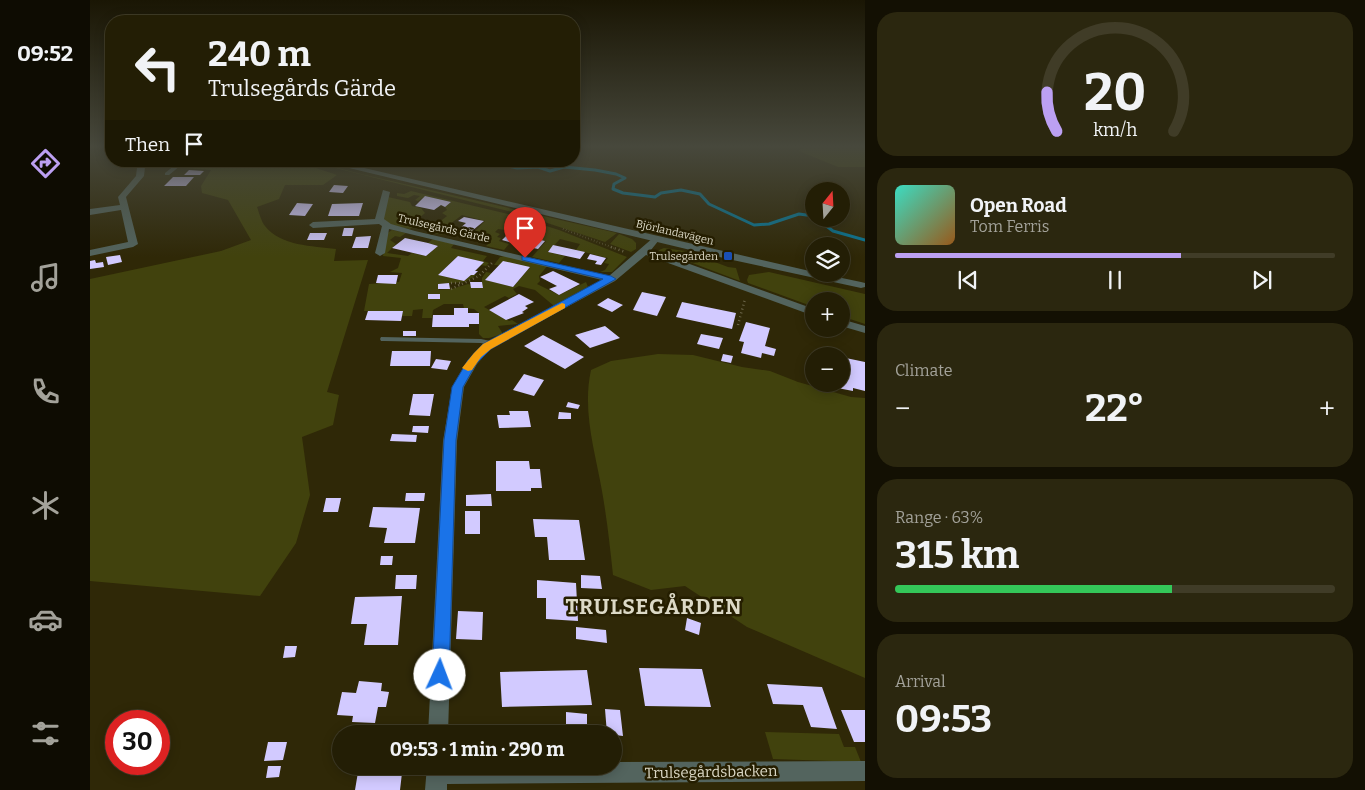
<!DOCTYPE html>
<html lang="en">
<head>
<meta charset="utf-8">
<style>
	:root { --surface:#231e05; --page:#2b270f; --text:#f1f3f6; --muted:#a3a29a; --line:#403c27; --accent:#bca0f2 }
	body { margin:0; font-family:Bitter,serif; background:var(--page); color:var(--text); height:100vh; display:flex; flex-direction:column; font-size:19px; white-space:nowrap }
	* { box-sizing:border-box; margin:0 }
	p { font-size:16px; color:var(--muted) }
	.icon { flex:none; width:28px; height:28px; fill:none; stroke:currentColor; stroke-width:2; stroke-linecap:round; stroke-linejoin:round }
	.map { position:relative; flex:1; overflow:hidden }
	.sheet { display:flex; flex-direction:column; gap:12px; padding:12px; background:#131003; width:500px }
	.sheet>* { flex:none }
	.banner { position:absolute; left:15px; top:15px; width:475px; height:152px; border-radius:20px; box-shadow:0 2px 12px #0003,0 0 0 1px var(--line); background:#231e05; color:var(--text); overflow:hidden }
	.needle { width:32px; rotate:18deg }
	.buttons { position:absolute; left:715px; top:182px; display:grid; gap:10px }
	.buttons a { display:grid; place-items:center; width:45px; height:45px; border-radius:50%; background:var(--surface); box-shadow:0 2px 12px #0003,0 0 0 1px var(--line); font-size:25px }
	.speed { position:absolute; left:15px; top:710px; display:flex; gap:10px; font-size:25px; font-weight:700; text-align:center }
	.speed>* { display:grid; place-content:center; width:65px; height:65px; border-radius:50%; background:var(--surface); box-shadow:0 2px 12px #0003,0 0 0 1px var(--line); line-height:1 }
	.speed .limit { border:8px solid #d22; background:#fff; color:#111 }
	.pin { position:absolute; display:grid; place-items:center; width:42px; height:42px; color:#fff; margin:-51px -21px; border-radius:50% 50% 50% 0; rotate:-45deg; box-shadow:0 0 5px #0007 }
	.pin .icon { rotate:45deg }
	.me { position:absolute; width:55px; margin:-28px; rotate:2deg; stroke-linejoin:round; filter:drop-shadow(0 0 4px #0008) }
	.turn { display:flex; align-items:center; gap:18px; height:105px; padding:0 20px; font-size:22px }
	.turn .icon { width:65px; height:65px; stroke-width:2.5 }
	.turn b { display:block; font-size:35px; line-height:42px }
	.then { display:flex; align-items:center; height:48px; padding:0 20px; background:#0003; gap:10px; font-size:19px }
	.big { font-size:38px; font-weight:700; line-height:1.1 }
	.sheet .widget { flex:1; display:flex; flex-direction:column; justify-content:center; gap:8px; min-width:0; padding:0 18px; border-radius:20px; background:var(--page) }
	.sheet .dial { align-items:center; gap:0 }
	.dial svg { height:130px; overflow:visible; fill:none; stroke:var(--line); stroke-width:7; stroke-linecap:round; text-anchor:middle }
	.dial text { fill:var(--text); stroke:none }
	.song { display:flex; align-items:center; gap:15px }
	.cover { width:60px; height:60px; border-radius:8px; background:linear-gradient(135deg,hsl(170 70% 55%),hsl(30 70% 35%)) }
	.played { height:5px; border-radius:2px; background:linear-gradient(90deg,var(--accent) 65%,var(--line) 65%) }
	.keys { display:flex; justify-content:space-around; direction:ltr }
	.heat { display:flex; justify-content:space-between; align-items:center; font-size:28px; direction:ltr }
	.charge { height:8px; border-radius:4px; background:linear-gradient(90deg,#34c759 63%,var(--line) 0) }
	.trip { position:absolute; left:242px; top:725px; width:290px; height:50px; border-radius:25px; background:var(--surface); box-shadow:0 2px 12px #0003,0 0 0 1px var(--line); font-weight:700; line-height:50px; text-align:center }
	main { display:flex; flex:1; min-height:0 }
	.tabs { display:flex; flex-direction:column; width:90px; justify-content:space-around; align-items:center; background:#0e0c02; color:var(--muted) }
	.tabs .icon { width:35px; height:35px }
	.tabs .on { color:var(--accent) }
	.tabs b { font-size:22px; color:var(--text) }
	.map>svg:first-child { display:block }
	.green { fill:#41420d }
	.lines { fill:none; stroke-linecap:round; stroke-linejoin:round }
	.stream { stroke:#077696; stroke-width:3 }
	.building { fill:#d2caff }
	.path-far1 { stroke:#6b6549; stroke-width:2; stroke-dasharray:0.5 2.5; stroke-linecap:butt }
	.path { stroke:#6b6549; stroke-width:2.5; stroke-dasharray:1 3; stroke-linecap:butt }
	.service { fill:#53645e; fill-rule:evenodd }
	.minor { fill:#53645e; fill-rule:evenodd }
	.tertiary { fill:#53645e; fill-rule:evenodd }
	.route { fill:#1a73e8; stroke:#114b97 }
	.slow { fill:#f59e0b }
	.transit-dot { fill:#1a4fb4; stroke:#251e00; stroke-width:2 }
	.labels { text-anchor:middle; stroke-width:5; stroke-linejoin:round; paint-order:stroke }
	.far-street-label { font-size:11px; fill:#dcd9c6; stroke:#251e00 }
	.far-poi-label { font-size:11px; fill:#dcd9c6; stroke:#251e00; text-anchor:end }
	.near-street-label { font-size:15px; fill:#dcd9c6; stroke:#251e00 }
	.near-district-label { font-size:21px; font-weight:bold; letter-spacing:1px; fill:#dcd9c6; stroke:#251e00 }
</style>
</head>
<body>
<main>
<nav class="tabs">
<b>09:52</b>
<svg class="icon on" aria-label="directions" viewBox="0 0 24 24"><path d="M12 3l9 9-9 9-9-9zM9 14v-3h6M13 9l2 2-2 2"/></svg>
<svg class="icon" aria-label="music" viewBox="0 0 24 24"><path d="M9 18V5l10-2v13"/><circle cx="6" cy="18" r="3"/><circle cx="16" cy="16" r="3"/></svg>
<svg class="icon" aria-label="phone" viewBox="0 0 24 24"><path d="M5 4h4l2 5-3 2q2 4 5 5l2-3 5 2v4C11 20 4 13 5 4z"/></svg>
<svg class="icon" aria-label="climate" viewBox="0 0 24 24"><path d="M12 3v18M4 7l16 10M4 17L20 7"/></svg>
<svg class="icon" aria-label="car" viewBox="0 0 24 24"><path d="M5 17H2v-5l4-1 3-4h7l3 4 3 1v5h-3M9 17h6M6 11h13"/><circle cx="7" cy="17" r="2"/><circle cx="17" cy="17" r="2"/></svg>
<svg class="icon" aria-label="filters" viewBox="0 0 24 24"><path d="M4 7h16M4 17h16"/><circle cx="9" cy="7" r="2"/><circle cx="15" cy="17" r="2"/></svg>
</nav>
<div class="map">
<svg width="775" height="790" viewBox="0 0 775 790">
	<rect width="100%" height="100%" fill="#2f2807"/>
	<!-- green -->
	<path class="green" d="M 715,146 L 775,146 L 775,167 L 748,167 L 709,151 Z
		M 99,161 L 205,161 L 247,175 L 233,185 L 195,185 L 189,199 L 167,207 C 169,212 171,221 175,226 C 190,246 223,246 246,249 L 244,261 L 278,260 L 237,392 L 249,395 L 243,425 L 212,437 L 220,495 L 206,543 L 170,596 L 0,581 L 0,279 L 131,251 L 161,240 L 138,200 L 112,193 L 111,186 L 121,170 L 93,168 Z
		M 217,161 L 222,161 L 271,174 L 527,233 L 515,242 L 430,214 Z
		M 321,191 L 418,214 L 469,230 L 537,257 L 522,272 L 510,272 L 515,270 L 519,264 L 514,263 L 518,258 L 486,250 L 490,244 L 470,239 L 458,252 L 475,256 L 469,263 L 442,257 L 456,241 L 446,238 L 451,232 L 421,225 L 415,230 L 408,229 L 405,232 L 410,234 L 407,237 L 411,238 L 409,241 L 419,244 L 414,250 L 396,246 L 401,241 L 394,239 L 386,244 L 397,234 L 385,231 L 395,221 L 372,215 L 360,224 L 363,226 L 354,235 L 339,232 L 338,231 L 357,216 L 352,213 L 357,210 L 355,207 L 361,202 L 335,196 L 328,201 L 325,200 L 330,196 L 324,195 L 318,198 L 307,196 L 307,193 L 314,194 Z
		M 298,197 L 320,202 L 322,206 L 331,208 L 335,213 L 328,219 L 330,221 L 320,229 C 293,225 289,223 298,197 Z
		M 302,230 L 316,233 L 310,237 L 305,236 L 300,240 L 306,244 L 297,253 L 318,256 L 322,253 L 336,256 L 348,246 L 338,243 L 343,239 L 364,244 L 361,248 L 397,256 L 393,261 L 399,263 L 396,266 L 391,265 L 393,262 L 368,256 L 348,275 L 374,281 L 381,275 L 386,275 L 375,282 L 348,284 L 349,290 L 362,289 L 378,284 L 381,285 L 381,288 L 392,288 L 392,278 L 396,272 L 402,273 L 396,280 L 423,287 L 440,267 L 404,265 L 410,257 L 415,256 L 458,265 L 449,276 L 450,281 L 447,284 L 469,295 L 496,282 L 498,287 L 464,306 L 445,290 L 429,286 L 423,289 L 427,294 L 419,298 L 415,296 L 394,307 L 419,321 L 422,320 L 428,324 L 408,326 L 413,334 L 399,338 L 393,338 L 389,334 L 389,313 L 384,309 L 374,308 L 373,304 L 354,304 L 343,310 L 342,318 L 332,318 L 333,309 L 323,310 L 322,316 L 312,316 L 313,311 L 274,311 L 279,284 L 309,282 L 312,273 L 300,272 L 308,268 L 311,258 L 293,256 L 296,234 Z
		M 529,234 L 542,239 L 546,243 L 546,249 L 541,252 L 520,244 Z
		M 574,248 L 595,251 L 612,257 L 591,260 L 570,253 L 569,250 Z
		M 617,259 L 638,267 L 646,268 L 650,281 L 597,261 Z
		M 679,272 L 775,294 L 775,324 L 751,316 L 751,301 L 724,301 L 724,307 L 658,283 L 657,280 L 659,275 Z
		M 568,354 L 603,355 L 652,367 L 680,371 L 708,382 L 761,397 L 775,398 L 775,678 L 657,627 L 595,586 L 561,590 L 523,575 C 520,547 517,519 512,491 C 505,451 492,411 501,370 L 521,361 Z
		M 675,732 L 749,734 L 754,747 L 765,747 L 771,762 L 683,759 Z"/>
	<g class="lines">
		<!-- stream -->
		<path class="stream" d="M 396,161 L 427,168 L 448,167 L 460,171 L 474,167 L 505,170 L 526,174 L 535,178 L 524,184 L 523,189 L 533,193 L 565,197 L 571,193 L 591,190 L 610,194 L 619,204 L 664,225 L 679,224 L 709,214 L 724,216
			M 727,219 L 743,231 L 775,240"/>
	</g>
	<!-- building -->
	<path class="building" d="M 99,170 L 114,171 L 110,175 L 94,175 Z
		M 83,177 L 104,177 L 96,186 L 74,186 Z
		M 244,185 L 258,186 L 253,193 L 239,192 Z
		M 335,196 L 361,202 L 355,207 L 351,205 L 344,210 L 325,206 Z
		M 207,203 L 223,204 L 215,216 L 199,215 Z
		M 273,203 L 269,216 L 238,216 L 242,204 Z
		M 374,217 L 394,221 L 377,235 L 360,231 L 364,228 L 369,229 L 376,223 L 368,221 Z
		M 427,227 L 451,232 L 436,247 L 412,240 L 417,235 L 429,238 L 433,235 L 421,232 Z
		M 254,228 L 264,228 L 262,236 L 252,236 Z
		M 220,233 L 237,233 L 234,240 L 217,240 Z
		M 281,236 L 278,248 L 262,248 L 266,237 Z
		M 315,238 L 338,243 L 348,246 L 336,256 L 302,248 Z
		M 447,239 L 455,241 L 448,249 L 439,247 Z
		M 463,245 L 486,250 L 495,252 L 490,259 L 458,252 Z
		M 500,254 L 516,258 L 511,265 L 505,264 L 507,261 L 497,259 Z
		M 30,255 L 32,262 L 18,265 L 16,257 Z
		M 368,256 L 394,262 L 385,271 L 388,271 L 384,275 L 381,275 L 374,281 L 348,275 Z
		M 5,260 L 6,263 L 13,262 L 14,267 L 0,269 L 0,261 Z
		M 413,261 L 440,267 L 423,287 L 395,280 Z
		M 463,271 L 490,284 L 469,295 L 459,289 L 467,286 L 450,277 Z
		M 288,275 L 308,275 L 306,284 L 286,283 Z
		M 380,282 L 392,282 L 393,288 L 381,288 Z
		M 359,283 L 360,289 L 348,289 L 348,284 Z
		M 552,292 L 576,297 L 567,316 L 543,310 Z
		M 338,294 L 350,294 L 350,299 L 338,299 Z
		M 429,294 L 444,302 L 435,306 L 438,308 L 432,312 L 434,313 L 416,320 L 399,310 Z
		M 518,298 L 533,305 L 522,312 L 507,305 Z
		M 592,302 L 646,313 L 642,329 L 586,317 Z
		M 364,308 L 378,308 L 378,313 L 389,313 L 389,324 L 379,324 L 379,327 L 342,327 L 343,315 L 364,315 Z
		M 278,311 L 313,311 L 311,321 L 275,320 Z
		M 656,322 L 680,328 L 675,346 L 686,349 L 684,356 L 672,353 L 671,358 L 651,353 L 654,342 L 649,341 Z
		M 515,326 L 530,338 L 500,348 L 485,335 Z
		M 313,331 L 326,331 L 326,336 L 313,336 Z
		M 611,334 L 633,338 L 629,349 L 607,344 Z
		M 453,335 L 494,357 L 475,369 L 434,346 Z
		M 302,351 L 341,351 L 340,366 L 300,366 Z
		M 633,354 L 643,356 L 641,363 L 631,361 Z
		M 751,357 L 775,362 L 775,391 L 763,388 L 763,391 L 732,385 L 751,384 Z
		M 346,359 L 361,361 L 357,370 L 341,368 Z
		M 718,369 L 724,370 L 724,383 L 718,381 Z
		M 434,374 L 454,380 L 444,396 L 423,390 Z
		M 323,394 L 344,394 L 340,416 L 319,415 Z
		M 478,402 L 490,405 L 488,409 L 476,407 Z
		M 419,411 L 438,411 L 441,427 L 409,428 L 407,415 L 420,415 Z
		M 469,412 L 481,413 L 481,419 L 468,419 Z
		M 323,426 L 339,426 L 338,433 L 322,432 Z
		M 302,434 L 327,435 L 326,442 L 300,441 Z
		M 406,461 L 439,461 L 440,469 L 450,469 L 452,488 L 441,488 L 441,491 L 406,491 Z
		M 316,493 L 335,493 L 334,501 L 315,501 Z
		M 401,494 L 402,506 L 376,506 L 376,495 Z
		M 236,498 L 251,498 L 248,512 L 233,512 Z
		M 283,507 L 330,508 L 325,543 L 294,543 L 297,528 L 279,527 Z
		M 375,511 L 390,511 L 390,534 L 375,534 Z
		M 443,519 L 489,520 L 495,560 L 459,560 L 457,537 L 445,537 Z
		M 291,556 L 303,556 L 302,565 L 290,565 Z
		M 306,575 L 327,575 L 326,589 L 305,589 Z
		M 491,575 L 510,576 L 512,589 L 491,588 Z
		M 447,580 L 486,583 L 488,621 L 456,619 L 456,598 L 447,598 Z
		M 312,596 L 308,645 L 274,645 L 277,624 L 261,624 L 265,597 Z
		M 368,611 L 393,612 L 392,640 L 366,639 Z
		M 597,618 L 611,623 L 609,635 L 595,630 Z
		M 486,627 L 516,630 L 517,643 L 486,639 Z
		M 195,646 L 207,646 L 205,657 L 193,658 Z
		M 549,668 L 612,669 L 621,707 L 555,706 Z
		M 497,670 L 502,705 L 412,707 L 410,672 Z
		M 269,681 L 292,683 L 291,691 L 299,692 L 296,707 L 288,707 L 285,723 L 262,722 L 263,716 L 247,715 L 252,692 L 266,693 Z
		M 677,684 L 732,687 L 747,729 L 721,727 L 713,705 L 683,704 Z
		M 515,709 L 530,710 L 533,736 L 517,734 Z
		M 751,710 L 775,710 L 775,742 L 764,742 Z
		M 476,712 L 497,714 L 497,728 L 476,726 Z
		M 178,742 L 197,742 L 193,760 L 174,761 Z
		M 178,766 L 191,766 L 189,777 L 176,778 Z
		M 268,772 L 312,773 L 310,790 L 265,790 Z"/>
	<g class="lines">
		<!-- path-far1 -->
		<path class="path-far1" d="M 214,161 L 225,165
			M 473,229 L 524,248"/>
		<!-- path -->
		<path class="path" d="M 521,247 L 535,252
			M 361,283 L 373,283
			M 361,289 L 389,276 L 403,262
			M 648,325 L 655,299"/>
		<!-- service -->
		<path class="service" d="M 90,161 L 96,161 L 79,175 L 75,175 L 75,173 Z
			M 291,337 L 391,339 L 405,342 L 406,344 L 402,346 L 391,343 L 294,341 L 291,341 L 290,339 Z"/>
		<!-- minor -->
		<path class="minor" d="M 16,146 L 21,146 L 21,152 L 18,152 Z
			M 39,161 L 47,161 L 55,167 L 54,176 L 36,197 L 48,244 L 43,247 L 0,256 L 0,250 L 38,242 L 31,210 L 0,215 L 0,209 L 30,205 L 28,197 L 46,176 L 47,168 Z
			M 293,190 L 300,192 L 294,219 L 301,224 L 325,231 L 519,276 L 564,237 L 569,240 L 561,250 L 724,309 L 724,316 L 556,255 L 525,281 L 401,348 L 387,364 L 374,387 L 367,441 L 358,734 L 338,734 L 353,441 L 362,387 L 378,360 L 393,344 L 512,280 L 299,229 L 295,253 L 290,256 L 285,253 L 292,226 L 289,224 L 223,228 L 219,225 L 223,222 L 285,219 Z
			M 751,319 L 775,326 L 775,333 L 751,326 Z
			M 775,761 L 775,781 L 357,784 L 357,790 L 335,790 L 337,766 L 524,766 L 524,762 Z"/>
		<!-- tertiary -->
		<path class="tertiary" d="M 230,161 L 244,161 L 724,272 L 724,274 L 733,274 L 771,282 L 775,283 L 775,287 L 771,288 L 638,259 Z"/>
	</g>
	<!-- sky -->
	<linearGradient id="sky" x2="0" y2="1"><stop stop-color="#1a1604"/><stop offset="0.57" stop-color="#47483c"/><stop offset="1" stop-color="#47483c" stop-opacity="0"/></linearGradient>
	<rect width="775" height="257" fill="url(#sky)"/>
	<!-- route -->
	<path class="route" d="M 432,256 L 521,276 L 526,279 L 401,349 L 386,364 L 373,387 L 366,440 L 359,675 L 357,681 L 350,683 L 344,681 L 342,675 L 354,440 L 362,387 L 378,360 L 393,344 L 513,279 L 432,260 Z"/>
	<!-- slow -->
	<path class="slow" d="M 472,303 L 475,304 L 475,308 L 401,349 L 391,357 L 382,370 L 378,371 L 372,368 L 384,353 L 393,344 Z"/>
	<!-- markers -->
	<rect class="transit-dot" x="633" y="251" width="10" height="10" rx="2.5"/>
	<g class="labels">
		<!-- far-street labels -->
		<g class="far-street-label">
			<text transform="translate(354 228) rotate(13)" y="4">Trulsegårds Gärde</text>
			<text transform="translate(585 232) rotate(13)" y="4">Björlandavägen</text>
		</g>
		<!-- far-poi labels -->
		<g class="far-poi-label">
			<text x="628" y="260">Trulsegården</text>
		</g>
		<!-- near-street labels -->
		<g class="near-street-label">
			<text transform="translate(621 772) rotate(-1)" y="5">Trulsegårdsbacken</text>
		</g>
		<!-- near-district labels -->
		<g class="near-district-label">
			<text x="564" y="614">TRULSEGÅRDEN</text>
		</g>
	</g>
</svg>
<div class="buttons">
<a><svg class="needle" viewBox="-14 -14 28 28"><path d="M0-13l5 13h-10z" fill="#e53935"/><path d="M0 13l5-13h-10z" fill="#a3a29a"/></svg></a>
<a><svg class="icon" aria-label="layers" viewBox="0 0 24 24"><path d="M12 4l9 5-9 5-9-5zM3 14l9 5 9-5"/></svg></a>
<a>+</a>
<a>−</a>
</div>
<div class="speed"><div class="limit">30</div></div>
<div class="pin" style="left:435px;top:258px;background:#d93025"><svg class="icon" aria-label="arrive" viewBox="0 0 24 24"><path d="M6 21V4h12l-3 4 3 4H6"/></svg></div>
<svg class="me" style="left:350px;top:675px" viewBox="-20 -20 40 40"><circle r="19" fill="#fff"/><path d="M0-13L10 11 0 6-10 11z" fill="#1a73e8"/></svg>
<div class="trip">09:53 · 1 min · 290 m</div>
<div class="banner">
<div class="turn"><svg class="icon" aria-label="left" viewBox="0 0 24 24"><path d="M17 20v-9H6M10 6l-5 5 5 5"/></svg><div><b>240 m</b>Trulsegårds Gärde</div></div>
<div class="then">Then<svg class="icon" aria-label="arrive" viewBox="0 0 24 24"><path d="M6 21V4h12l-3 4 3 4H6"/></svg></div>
</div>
</div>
<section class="sheet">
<div class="widget dial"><svg viewBox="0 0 100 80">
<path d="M14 69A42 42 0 1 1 86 69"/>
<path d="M14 69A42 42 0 0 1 8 45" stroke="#bca0f2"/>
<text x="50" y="56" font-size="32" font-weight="700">20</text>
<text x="50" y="72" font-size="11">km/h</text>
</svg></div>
<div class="widget">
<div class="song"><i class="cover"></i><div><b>Open Road</b><p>Tom Ferris</p></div></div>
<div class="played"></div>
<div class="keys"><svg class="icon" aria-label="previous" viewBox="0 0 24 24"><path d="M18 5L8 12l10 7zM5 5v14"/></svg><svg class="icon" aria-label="pause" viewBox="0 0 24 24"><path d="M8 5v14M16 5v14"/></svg><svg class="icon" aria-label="next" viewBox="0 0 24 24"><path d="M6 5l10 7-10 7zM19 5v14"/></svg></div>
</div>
<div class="widget"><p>Climate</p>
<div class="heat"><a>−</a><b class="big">22°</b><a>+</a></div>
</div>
<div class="widget"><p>Range · 63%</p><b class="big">315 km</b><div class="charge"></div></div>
<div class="widget"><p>Arrival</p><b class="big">09:53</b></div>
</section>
</main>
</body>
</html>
